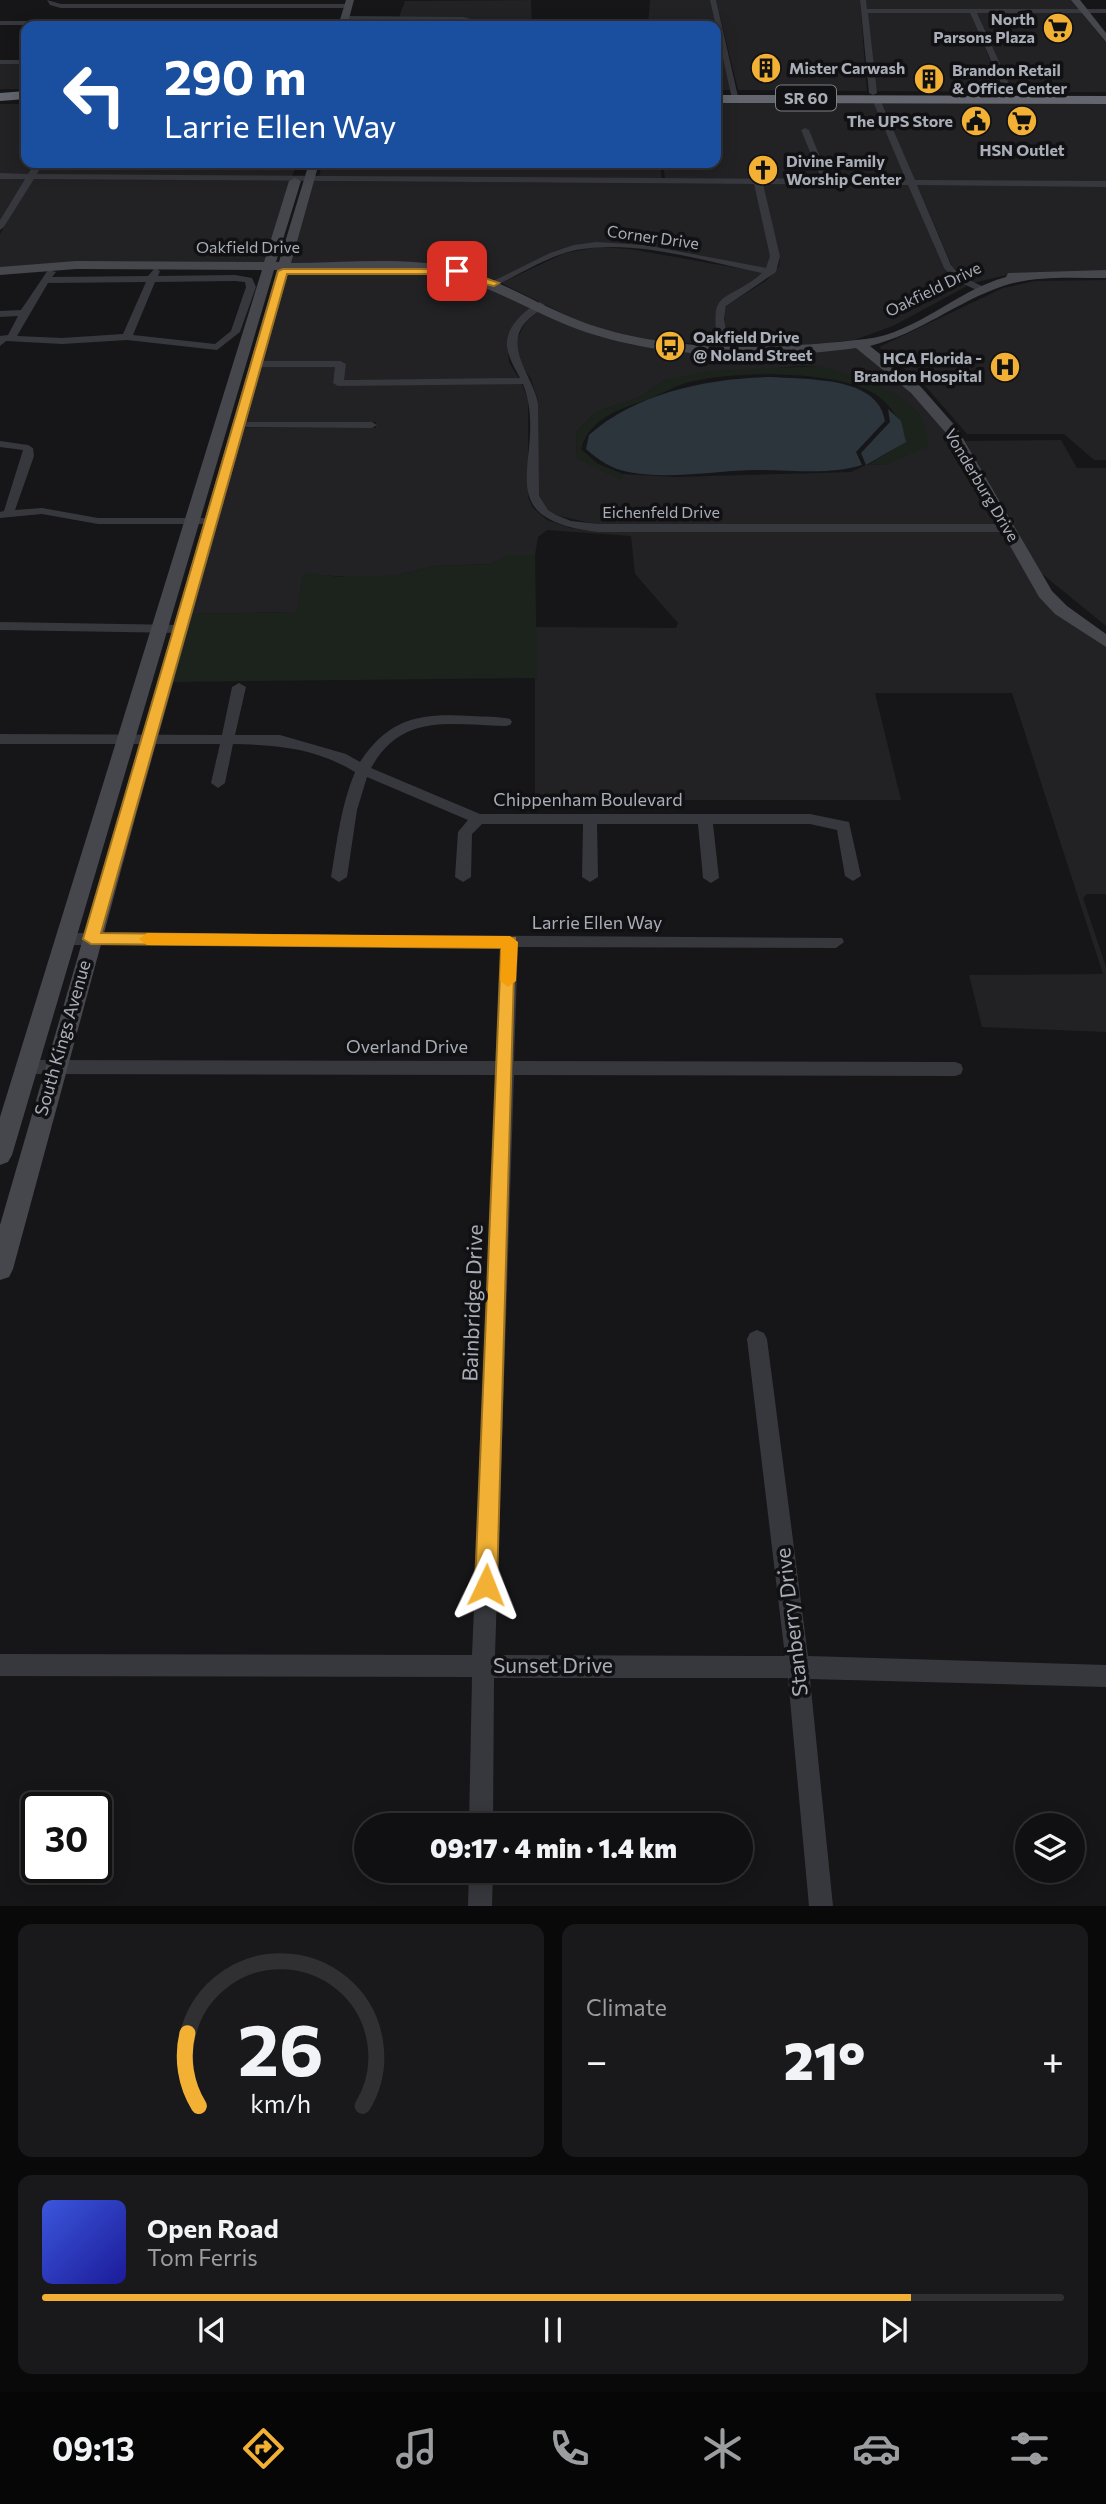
<!DOCTYPE html>
<html lang="en">
<head>
<meta charset="utf-8">
<style>
	:root { --surface:#101012; --page:#19191b; --text:#f1f3f6; --muted:#9c9d9f; --line:#303032; --accent:#f2b134 }
	body { margin:0; font-family:Commissioner,sans-serif; background:var(--page); color:var(--text); height:100vh; display:flex; flex-direction:column; font-size:26px; white-space:nowrap }
	* { box-sizing:border-box; margin:0 }
	p { font-size:23px; color:var(--muted) }
	.icon { flex:none; width:38px; height:38px; fill:none; stroke:currentColor; stroke-width:2; stroke-linecap:round; stroke-linejoin:round }
	.map { position:relative; height:1906px; overflow:hidden }
	.drawer { display:flex; flex-direction:column; gap:18px; padding:18px; background:#09090a; flex:1 }
	.drawer>* { flex:none }
	.banner { position:absolute; left:21px; top:21px; width:700px; height:147px; border-radius:14px; box-shadow:0 4px 18px #0003,0 0 0 2px var(--line); background:#1a4fa0; color:#fff; overflow:hidden }
	.controls { position:absolute; left:1015px; top:1813px; display:grid; gap:14px }
	.controls a { display:grid; place-items:center; width:70px; height:70px; border-radius:50%; background:var(--surface); box-shadow:0 4px 18px #0003,0 0 0 2px var(--line); font-size:35px }
	.speed { position:absolute; left:21px; top:1792px; display:flex; gap:14px; font-size:35px; font-weight:700; text-align:center }
	.speed>* { display:grid; place-content:center; width:91px; height:91px; border-radius:50%; background:var(--surface); box-shadow:0 4px 18px #0003,0 0 0 2px var(--line); line-height:1 }
	.speed .limit { border:4px solid #111; border-radius:10px; background:#fff; color:#111 }
	.pin { position:absolute; display:grid; place-items:center; width:60px; height:60px; color:#fff; margin:-30px; border-radius:14px; box-shadow:0 4px 10px #0006 }
	.me { position:absolute; width:77px; margin:-38px; rotate:2deg; stroke-linejoin:round; filter:drop-shadow(0 0 5px #0008) }
	.turn { display:flex; align-items:center; gap:24px; height:147px; padding:0 28px; font-size:32px }
	.turn .icon { width:91px; height:91px; stroke-width:2.5 }
	.turn b { display:block; font-size:49px; line-height:60px }
	.big { font-size:52px; font-weight:800; line-height:1.1 }
	.drawer .tile { flex:1; display:flex; flex-direction:column; justify-content:center; gap:10px; min-width:0; padding:0 24px; border-radius:14px; background:var(--page) }
	.drawer .dial { align-items:center; gap:0 }
	.dial svg { height:182px; overflow:visible; fill:none; stroke:var(--line); stroke-width:7; stroke-linecap:round; text-anchor:middle }
	.dial text { fill:var(--text); stroke:none }
	.song { display:flex; align-items:center; gap:21px }
	.cover { width:84px; height:84px; border-radius:10px; background:linear-gradient(135deg,hsl(230 70% 55%),hsl(240 70% 35%)) }
	.played { height:7px; border-radius:4px; background:linear-gradient(90deg,var(--accent) 85%,var(--line) 85%) }
	.keys { display:flex; justify-content:space-around; direction:ltr }
	.heat { display:flex; justify-content:space-between; align-items:center; font-size:38px; direction:ltr }
	.drawer .tiles { flex:1; display:grid; gap:18px; grid-template-columns:1fr 1fr }
	.tile:last-child { grid-column:span 2 }
	.trip { position:absolute; left:354px; top:1813px; width:399px; height:70px; border-radius:35px; background:var(--surface); box-shadow:0 4px 18px #0003,0 0 0 2px var(--line); font-weight:800; line-height:70px; text-align:center }
	.tabs { display:flex; height:112px; justify-content:space-around; align-items:center; background:#060607; color:var(--muted) }
	.tabs .icon { width:49px; height:49px }
	.tabs .active { color:var(--accent) }
	.tabs b { font-size:32px; color:var(--text) }
	.map>svg:first-child { display:block }
	.built { fill:#222225; fill-rule:evenodd }
	.green { fill:#1c231d }
	.water { fill:#2c353c }
	.lines { fill:none; stroke-linecap:round; stroke-linejoin:round }
	.street { fill:#37383d; fill-rule:evenodd }
	.secondary { fill:#45474d; fill-rule:evenodd }
	.highway { fill:#63666e; fill-rule:evenodd }
	.route { fill:#f2b134; stroke:#9d7322; stroke-width:2 }
	.slow { fill:#f59e0b }
	.labels { text-anchor:middle; stroke-width:7; stroke-linejoin:round; paint-order:stroke }
	.far-poi-label { font-size:16px; font-weight:bold; fill:#a8adb8; stroke:#111113; text-anchor:start }
	.shield { fill:#111113; stroke:#7b7e86; stroke-width:2 }
	.shield-label { font-size:16px; font-weight:bold; fill:#a8adb8 }
	.far-street-label { font-size:16px; fill:#a8adb8; stroke:#111113 }
	.street-label { font-size:18px; fill:#a8adb8; stroke:#111113 }
	.near-street-label { font-size:21px; fill:#a8adb8; stroke:#111113 }
</style>
</head>
<body>
<div class="map">
<svg width="1106" height="1906" viewBox="0 0 1106 1906">
	<rect width="100%" height="100%" fill="#161618"/>
	<!-- built -->
	<path class="built" d="M 531,0 L 532,26 L 472,26 L 472,20 L 466,18 L 399,17 L 405,1 Z
		M 650,0 L 710,0 L 731,90 L 716,90 L 716,26 L 648,26 Z
		M 716,0 L 860,0 L 867,91 L 738,90 Z
		M 866,0 L 1072,0 L 1079,10 L 867,10 Z
		M 1081,12 L 1106,43 L 1106,92 L 1011,92 L 977,13 Z
		M 867,13 L 970,13 L 1004,92 L 874,91 Z
		M 347,20 L 373,19 L 466,21 L 466,26 L 345,26 Z
		M 0,63 L 26,63 L 26,89 L 0,89 Z
		M 716,103 L 875,103 L 907,181 L 829,181 L 808,129 L 801,129 L 821,181 L 665,179 L 663,163 L 716,163 Z
		M 882,103 L 1106,103 L 1106,182 L 915,181 Z
		M 0,104 L 26,104 L 26,163 L 35,163 L 28,175 L 0,175 Z
		M 43,163 L 297,163 L 292,177 L 36,175 Z
		M 323,163 L 660,163 L 662,181 L 319,176 Z
		M 0,178 L 26,178 L 0,220 Z
		M 34,178 L 291,181 L 264,263 L 0,269 L 0,234 Z
		M 313,181 L 754,184 L 771,256 L 768,269 L 610,243 L 560,250 L 495,280 L 459,269 L 388,263 L 290,263 Z
		M 762,184 L 909,184 L 943,266 L 950,275 L 967,286 L 893,326 L 854,340 L 805,345 L 728,345 L 724,315 L 727,305 L 767,280 L 779,266 L 780,256 Z
		M 917,185 L 1106,185 L 1106,271 L 1015,273 L 973,283 L 952,266 Z
		M 599,247 L 630,249 L 765,273 L 719,304 L 715,314 L 719,345 L 633,339 L 582,323 L 501,283 L 565,253 Z
		M 417,273 L 492,285 L 534,305 L 515,323 L 507,341 L 509,362 L 519,379 L 343,380 L 346,364 L 342,361 L 262,361 L 287,274 Z
		M 1106,280 L 1106,460 L 1094,460 L 1064,434 L 967,434 L 927,388 L 879,347 L 1003,288 L 1035,281 Z
		M 541,308 L 576,326 L 668,349 L 855,345 L 899,380 L 947,431 L 1002,525 L 599,525 L 555,515 L 543,506 L 538,495 L 538,400 L 531,379 L 519,361 L 516,342 L 524,325 ZM 797,366 L 821,366 L 920,415 L 887,464 L 866,465 L 851,472 L 676,477 L 623,474 L 620,479 L 577,458 L 576,432 L 596,412 L 638,398 L 664,380 Z
		M 336,366 L 333,382 L 337,385 L 522,384 L 528,400 L 528,497 L 533,508 L 547,520 L 570,528 L 598,532 L 1005,532 L 1076,627 L 1106,647 L 1106,894 L 1087,894 L 1083,898 L 1106,967 L 1106,1032 L 982,1027 L 969,975 L 1103,974 L 1012,693 L 875,693 L 901,800 L 535,800 L 535,627 L 676,628 L 678,623 L 635,574 L 631,536 L 547,530 L 538,537 L 535,555 L 508,555 L 491,564 L 434,566 L 398,575 L 365,578 L 304,574 L 297,612 L 192,614 L 244,428 L 376,428 L 376,422 L 245,422 L 261,367 Z
		M 1061,440 L 1077,468 L 1106,468 L 1106,626 L 1041,573 L 965,441 Z"/>
	<!-- green -->
	<path class="green" d="M 821,366 C 854,376 897,386 919,414 C 925,422 927,436 929,446 L 887,464 L 868,465 L 906,442 C 902,423 892,405 875,394 C 838,369 715,369 675,387 C 666,391 656,396 646,400 C 619,409 589,419 581,449 L 598,464 L 623,474 L 620,480 L 577,458 L 576,432 L 596,412 L 638,398 L 664,380 L 705,371 Z
		M 508,555 L 535,555 L 537,678 L 172,682 L 192,614 L 297,612 L 304,573 L 341,577 L 398,575 L 434,566 L 491,564 Z"/>
	<!-- water -->
	<path class="water" d="M 773,377 C 809,380 878,376 885,421 L 856,452 L 862,465 C 827,476 789,469 753,470 C 712,471 669,480 628,472 C 612,469 598,460 586,449 L 589,435 C 637,392 710,378 773,377 Z
		M 888,409 L 901,421 L 906,442 L 866,465 L 861,453 L 890,422 Z"/>
	<g class="lines">
		<!-- street -->
		<path class="street" d="M 47,0 L 61,4 L 348,4 L 351,6 L 348,8 L 61,8 L 50,5 Z
			M 710,0 L 716,0 L 739,101 L 732,99 Z
			M 860,0 L 866,0 L 867,9 L 1106,9 L 1106,13 L 977,13 L 1016,99 L 1012,101 L 1008,99 L 970,13 L 868,13 L 877,93 L 873,95 L 869,93 Z
			M 345,16 L 463,17 L 471,19 L 472,26 L 466,26 L 466,21 L 463,21 L 343,19 Z
			M 0,21 L 322,21 L 325,23 L 322,25 L 0,25 Z
			M 0,60 L 26,60 L 26,64 L 0,64 Z
			M 876,97 L 880,99 L 915,180 L 1106,181 L 1106,187 L 917,185 L 951,265 L 961,276 L 986,288 L 988,290 L 983,293 L 955,280 L 944,268 L 908,185 L 763,184 L 780,256 L 776,272 L 726,306 L 724,318 L 729,348 L 724,351 L 719,348 C 707,286 725,305 762,273 C 703,261 637,239 576,250 C 548,256 522,273 497,285 L 489,283 L 550,253 L 574,245 L 596,242 L 645,245 L 766,268 L 770,256 L 754,184 L 34,179 L 4,227 L 0,230 L 0,220 L 25,179 L 0,179 L 0,173 L 28,174 L 35,163 L 43,163 L 37,174 L 821,179 L 801,130 L 805,128 L 809,130 L 829,179 L 906,180 L 872,99 Z
			M 155,268 L 160,271 L 158,276 L 235,275 L 252,278 L 256,287 L 240,332 L 217,350 L 127,340 L 62,344 L 6,341 L 0,346 L 0,336 L 8,335 L 18,316 L 0,317 L 0,311 L 21,310 L 48,270 L 56,272 L 52,277 L 148,276 ZM 235,281 L 245,282 L 246,287 L 231,331 L 215,344 L 133,335 L 155,282 ZM 146,282 L 123,334 L 62,338 L 17,336 L 48,283 Z
			M 540,302 L 545,305 C 538,312 530,317 524,324 C 505,349 533,377 538,403 L 539,496 L 548,510 L 556,515 L 571,521 L 598,524 L 1009,524 L 1015,528 L 1009,532 L 598,532 C 480,518 551,456 523,384 L 338,386 L 333,383 L 335,367 L 257,367 L 252,364 L 257,361 L 341,361 L 346,364 L 344,380 L 520,378 C 515,368 508,357 507,346 C 505,328 525,309 540,302 Z
			M 239,422 L 372,422 L 377,425 L 372,428 L 235,427 L 235,423 Z
			M 0,441 L 28,445 L 33,448 L 34,456 L 15,510 L 42,508 L 98,518 L 212,518 L 218,521 L 212,524 L 98,524 L 42,514 L 0,518 L 0,512 L 4,511 L 23,450 L 0,447 Z
			M 0,622 L 182,625 L 188,629 L 182,633 L 0,630 Z
			M 239,683 L 246,687 L 235,735 L 280,735 L 346,754 L 360,762 C 389,718 420,713 471,716 C 484,717 497,716 510,719 L 512,722 L 510,725 L 505,726 C 451,725 402,712 371,768 L 480,814 L 810,814 L 849,822 L 861,876 L 853,881 L 845,876 L 837,830 L 810,824 L 713,824 L 719,878 L 711,883 L 703,878 L 698,824 L 597,824 L 598,877 L 590,882 L 582,877 L 583,824 L 482,824 L 472,834 L 471,877 L 463,882 L 455,877 L 458,832 L 468,820 L 367,777 L 357,810 L 347,877 L 339,882 L 331,877 C 337,841 341,805 355,772 C 315,748 279,745 233,744 L 225,783 L 218,788 L 211,783 L 220,744 L 0,744 L 0,734 L 222,735 L 232,687 Z
			M 65,933 L 842,938 L 844,942 L 836,948 L 518,947 L 514,1061 L 955,1062 L 961,1064 L 963,1069 L 961,1074 L 955,1076 L 514,1075 L 495,1655 L 785,1656 L 747,1339 L 750,1333 L 757,1330 L 764,1333 L 767,1339 L 808,1656 L 1106,1665 L 1106,1687 L 810,1679 L 833,1906 L 809,1906 L 788,1678 L 494,1678 L 493,1825 L 469,1825 L 472,1677 L 0,1676 L 0,1654 L 472,1655 L 497,1075 L 27,1074 L 21,1072 L 19,1067 L 21,1062 L 27,1060 L 497,1061 L 502,947 L 65,945 L 57,939 Z
			M 469,1871 L 493,1871 L 492,1906 L 468,1906 Z"/>
		<!-- secondary -->
		<path class="secondary" d="M 346,0 L 354,0 L 347,26 L 338,26 Z
			M 1071,0 L 1080,0 L 1106,33 L 1106,42 Z
			M 309,163 L 319,163 L 291,263 C 344,263 404,256 456,268 C 503,280 542,308 588,324 C 675,354 778,349 866,339 C 917,333 957,290 1006,277 L 1008,273 L 1106,270 L 1106,278 C 1072,278 1036,275 1003,286 C 956,302 921,333 870,346 L 921,387 L 957,428 L 1052,591 L 1067,606 L 1106,634 L 1106,647 L 1055,614 L 1039,597 L 946,433 L 911,393 L 856,348 C 767,360 662,360 577,329 C 526,310 483,280 429,271 L 289,270 L 136,815 L 13,1269 L 9,1277 L 0,1280 L 0,1225 L 277,270 L 274,270 L 12,1155 L 8,1162 L 0,1165 L 0,1117 L 262,270 L 76,269 L 0,275 L 0,267 L 76,261 L 264,262 L 289,181 L 295,178 L 301,181 L 276,262 L 279,262 Z"/>
		<!-- highway -->
		<path class="highway" d="M 26,91 L 26,99 L 0,101 L 0,93 Z
			M 716,95 L 1106,96 L 1106,104 L 716,103 Z"/>
	</g>
	<!-- route -->
	<path class="route" d="M 457,268 L 499,283 L 494,286 L 427,274 L 287,274 L 101,933 L 515,938 L 497,1585 L 494,1592 L 486,1596 L 479,1592 L 475,1585 L 501,948 L 91,944 L 83,939 L 278,271 L 283,269 L 427,269 L 456,274 L 452,271 Z"/>
	<!-- slow -->
	<path class="slow" d="M 147,933 L 510,936 L 518,942 L 516,981 L 508,987 L 500,981 L 501,948 L 147,945 L 139,939 Z"/>
	<!-- icons -->
	<defs>
		<g id="supermarket-disc" transform="scale(1.575)"><circle r="9.5" fill="#f2b134" stroke="#111113"/><path d="M-6-5.5h2.5l.6 2H6L4.5 2H-2.5L-4.4-4H-6ZM-1.5 3.2a1.3 1.3 0 1 0 .1 0ZM3 3.2a1.3 1.3 0 1 0 .1 0Z" fill="#111"/></g>
		<g id="building-disc" transform="scale(1.575)"><circle r="9.5" fill="#f2b134" stroke="#111113"/><path d="M-4-6H4V6H1V3H-1V6H-4ZM-2.5-4.3h1.7v1.8h-1.7ZM.8-4.3h1.7v1.8H.8ZM-2.5-1h1.7V.8h-1.7ZM.8-1h1.7V.8H.8Z" fill="#111"/></g>
		<g id="civic-disc" transform="scale(1.575)"><circle r="9.5" fill="#f2b134" stroke="#111113"/><path d="M-.6-6.5H3V-4.5H.6V-3L4-1V1h2V6H-6V1h2V-1L-.6-3ZM-1.2 2.5V6h2.4V2.5Z" fill="#111"/></g>
		<g id="church-disc" transform="scale(1.575)"><circle r="9.5" fill="#f2b134" stroke="#111113"/><path d="M-1.2-6h2.4v3.5h3.3v2.4h-3.3V6h-2.4V-.1h-3.3v-2.4h3.3Z" fill="#111"/></g>
		<g id="bus-disc" transform="scale(1.575)"><circle r="9.5" fill="#f2b134" stroke="#111113"/><path d="M-5-6H5V4H4V6H2V4H-2V6H-4V4H-5ZM-3.5-4V0h7V-4ZM-3.5 1.2v1.5H-2V1.2ZM2 1.2v1.5H3.5V1.2Z" fill="#111"/></g>
		<g id="hospital-disc" transform="scale(1.575)"><circle r="9.5" fill="#f2b134" stroke="#111113"/><path d="M-5-5h3v3.5h4V-5h3V5h-3V1.5h-4V5h-3Z" fill="#111"/></g>
	</defs>
	<g fill-rule="evenodd">
		<use href="#supermarket-disc" x="1058" y="28"/>
		<use href="#building-disc" x="766" y="68"/>
		<use href="#building-disc" x="929" y="79"/>
		<use href="#civic-disc" x="976" y="121"/>
		<use href="#supermarket-disc" x="1022" y="121"/>
		<use href="#church-disc" x="763" y="170"/>
		<use href="#bus-disc" x="670" y="346"/>
		<use href="#hospital-disc" x="1005" y="367"/>
	</g>
	<g class="labels">
		<!-- far-poi labels -->
		<g class="far-poi-label">
			<text x="1035" y="25" text-anchor="end">North<tspan x="1035" dy="18">Parsons Plaza</tspan></text>
			<text x="789" y="74">Mister Carwash</text>
			<text x="952" y="76">Brandon Retail<tspan x="952" dy="18">&amp; Office Center</tspan></text>
			<text x="953" y="127" text-anchor="end">The UPS Store</text>
			<text x="1022" y="156" text-anchor="middle">HSN Outlet</text>
			<text x="786" y="167">Divine Family<tspan x="786" dy="18">Worship Center</tspan></text>
			<text x="693" y="343">Oakfield Drive<tspan x="693" dy="18">@ Noland Street</tspan></text>
			<text x="982" y="364" text-anchor="end">HCA Florida -<tspan x="982" dy="18">Brandon Hospital</tspan></text>
		</g>
		<!-- shield labels -->
		<rect class="shield" x="776" y="85.5" width="60" height="25" rx="5"/>
		<g class="shield-label">
			<text x="806" y="104">SR 60</text>
		</g>
		<!-- far-street labels -->
		<g class="far-street-label">
			<text transform="translate(653 237) rotate(8)" y="6">Corner Drive</text>
			<text x="248" y="253">Oakfield Drive</text>
			<text transform="translate(933 289) rotate(-26)" y="6">Oakfield Drive</text>
			<text transform="translate(982 485) rotate(59)" y="6">Vonderburg Drive</text>
			<text x="661" y="518">Eichenfeld Drive</text>
		</g>
		<!-- street labels -->
		<g class="street-label">
			<text x="588" y="806">Chippenham Boulevard</text>
			<text x="597" y="929">Larrie Ellen Way</text>
			<text transform="translate(63 1038) rotate(-74)" y="6">South Kings Avenue</text>
			<text x="407" y="1053">Overland Drive</text>
		</g>
		<!-- near-street labels -->
		<g class="near-street-label">
			<text transform="translate(473 1303) rotate(-88)" y="7">Bainbridge Drive</text>
			<text transform="translate(792 1622) rotate(-97)" y="7">Stanberry Drive</text>
			<text x="553" y="1673">Sunset Drive</text>
		</g>
	</g>
</svg>
<div class="controls">
<a><svg class="icon" aria-label="layers" viewBox="0 0 24 24"><path d="M12 4l9 5-9 5-9-5zM3 14l9 5 9-5"/></svg></a>
</div>
<div class="speed"><div class="limit">30</div></div>
<div class="pin" style="left:457px;top:271px;background:#d93025"><svg class="icon" aria-label="arrive" viewBox="0 0 24 24"><path d="M6 21V4h12l-3 4 3 4H6"/></svg></div>
<svg class="me" style="left:486px;top:1585px" viewBox="-20 -20 40 40"><path d="M0-17L14 15 0 8-14 15z" fill="#f2b134" stroke="#fff" stroke-width="4"/></svg>
<div class="trip">09:17 · 4 min · 1.4 km</div>
<div class="banner">
<div class="turn"><svg class="icon" aria-label="left" viewBox="0 0 24 24"><path d="M17 20v-9H6M10 6l-5 5 5 5"/></svg><div><b>290 m</b>Larrie Ellen Way</div></div>
</div>
</div>
<section class="drawer">
<div class="tiles">
<div class="tile dial"><svg viewBox="0 0 100 80">
<path d="M14 69A42 42 0 1 1 86 69"/>
<path d="M14 69A42 42 0 0 1 9 37" stroke="#f2b134"/>
<text x="50" y="56" font-size="32" font-weight="700">26</text>
<text x="50" y="72" font-size="11">km/h</text>
</svg></div>
<div class="tile"><p>Climate</p>
<div class="heat"><a>−</a><b class="big">21°</b><a>+</a></div>
</div>
<div class="tile">
<div class="song"><i class="cover"></i><div><b>Open Road</b><p>Tom Ferris</p></div></div>
<div class="played"></div>
<div class="keys"><svg class="icon" aria-label="previous" viewBox="0 0 24 24"><path d="M18 5L8 12l10 7zM5 5v14"/></svg><svg class="icon" aria-label="pause" viewBox="0 0 24 24"><path d="M8 5v14M16 5v14"/></svg><svg class="icon" aria-label="next" viewBox="0 0 24 24"><path d="M6 5l10 7-10 7zM19 5v14"/></svg></div>
</div>
</div>
</section>
<nav class="tabs">
<b>09:13</b>
<svg class="icon active" aria-label="directions" viewBox="0 0 24 24"><path d="M12 3l9 9-9 9-9-9zM9 14v-3h6M13 9l2 2-2 2"/></svg>
<svg class="icon" aria-label="music" viewBox="0 0 24 24"><path d="M9 18V5l10-2v13"/><circle cx="6" cy="18" r="3"/><circle cx="16" cy="16" r="3"/></svg>
<svg class="icon" aria-label="phone" viewBox="0 0 24 24"><path d="M5 4h4l2 5-3 2q2 4 5 5l2-3 5 2v4C11 20 4 13 5 4z"/></svg>
<svg class="icon" aria-label="climate" viewBox="0 0 24 24"><path d="M12 3v18M4 7l16 10M4 17L20 7"/></svg>
<svg class="icon" aria-label="car" viewBox="0 0 24 24"><path d="M5 17H2v-5l4-1 3-4h7l3 4 3 1v5h-3M9 17h6M6 11h13"/><circle cx="7" cy="17" r="2"/><circle cx="17" cy="17" r="2"/></svg>
<svg class="icon" aria-label="filters" viewBox="0 0 24 24"><path d="M4 7h16M4 17h16"/><circle cx="9" cy="7" r="2"/><circle cx="15" cy="17" r="2"/></svg>
</nav>
</body>
</html>
